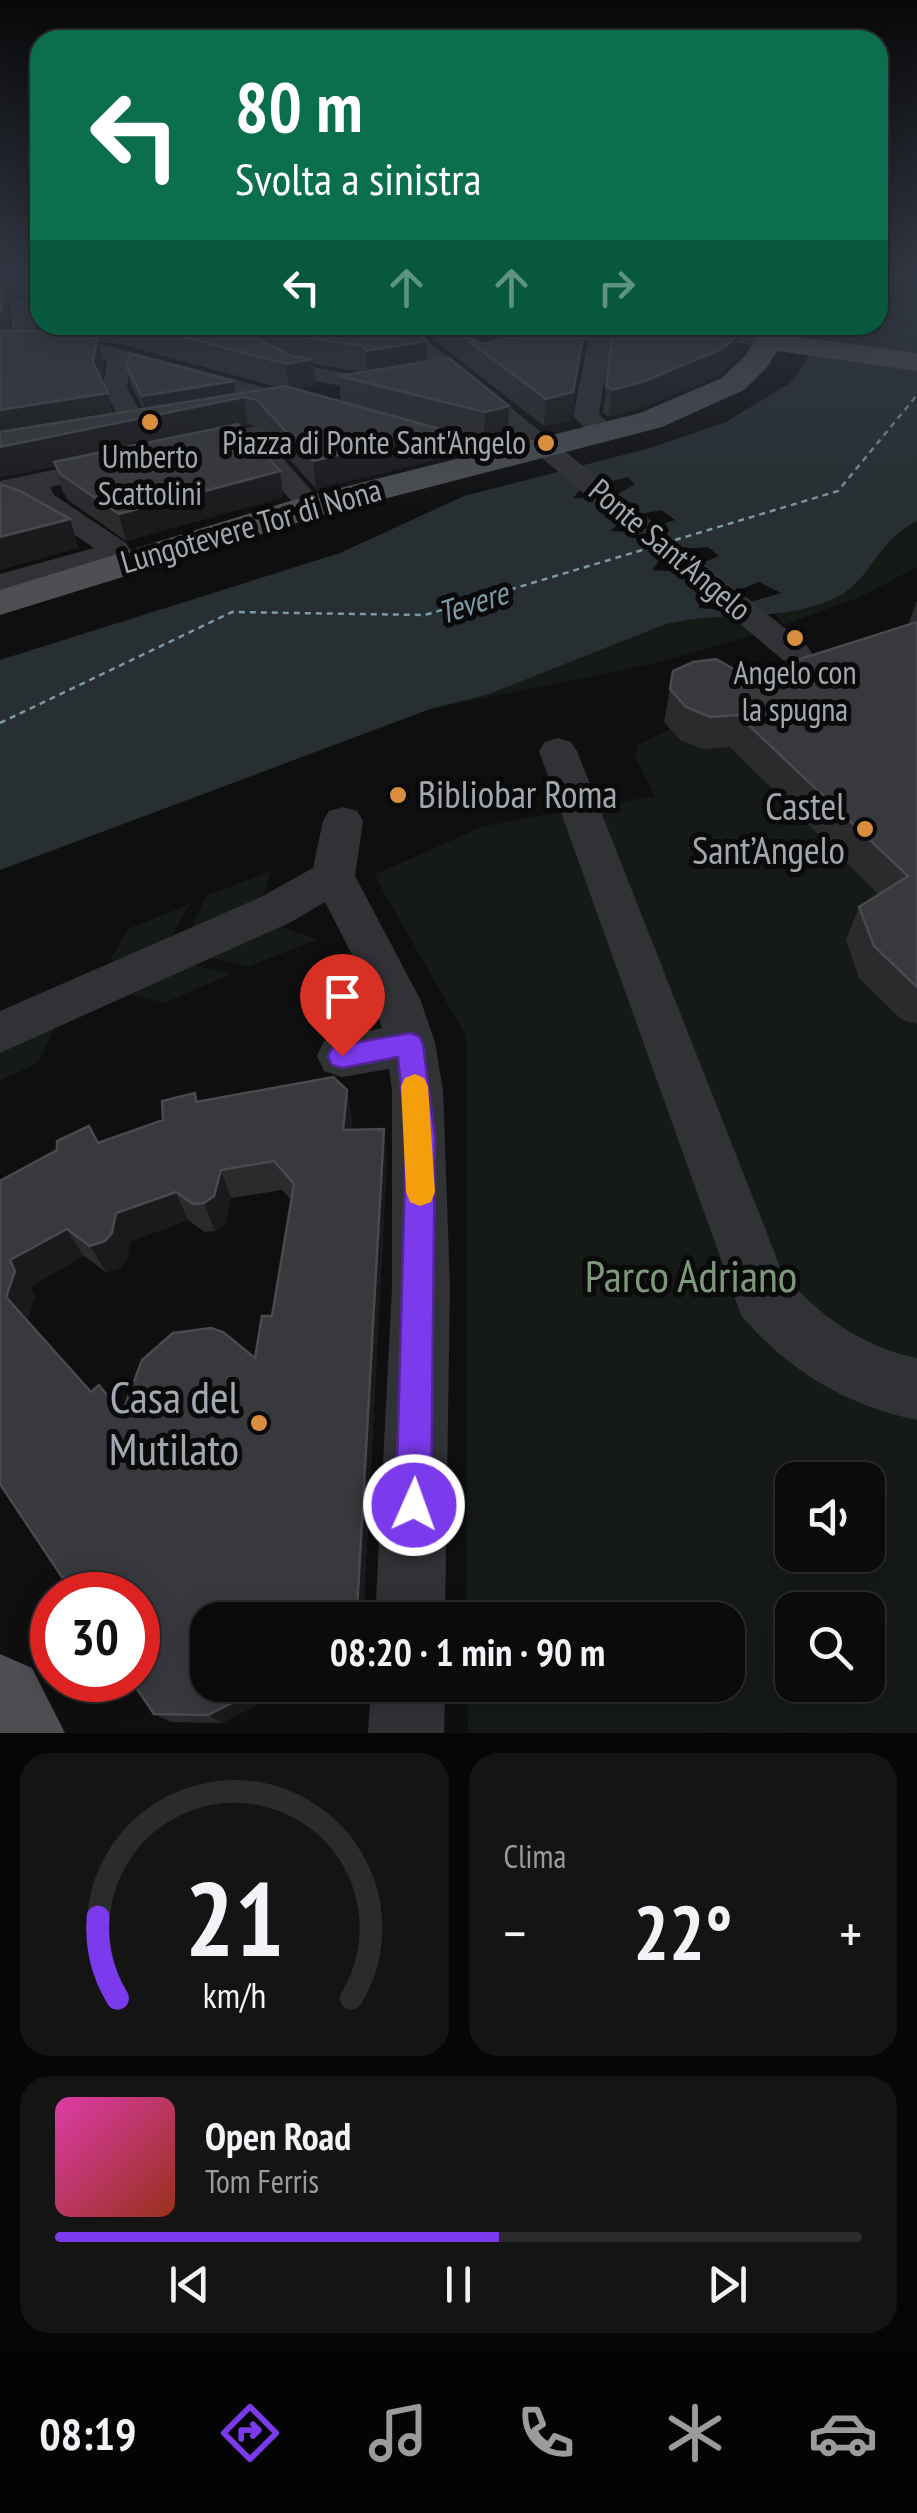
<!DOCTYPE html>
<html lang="it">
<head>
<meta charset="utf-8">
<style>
	:root { --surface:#0b0b0c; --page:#141415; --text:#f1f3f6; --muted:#9a9b9d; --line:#2b2b2d; --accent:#7c3aed }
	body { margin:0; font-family:"PT Sans Narrow",sans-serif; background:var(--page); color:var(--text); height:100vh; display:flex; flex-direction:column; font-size:38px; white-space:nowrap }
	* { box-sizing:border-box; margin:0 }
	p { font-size:32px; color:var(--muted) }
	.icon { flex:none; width:55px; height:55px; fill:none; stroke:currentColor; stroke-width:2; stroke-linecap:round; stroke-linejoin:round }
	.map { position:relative; height:1733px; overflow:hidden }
	.drawer { display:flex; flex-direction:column; gap:20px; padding:20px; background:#060607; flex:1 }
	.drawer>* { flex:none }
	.banner { position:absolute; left:30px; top:30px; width:858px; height:305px; border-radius:30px; box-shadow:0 5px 25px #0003,0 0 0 2px var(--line); background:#0b6e4f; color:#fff; overflow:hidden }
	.fabs { position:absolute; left:775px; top:1462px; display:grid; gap:20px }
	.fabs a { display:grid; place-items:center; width:110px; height:110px; border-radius:20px; background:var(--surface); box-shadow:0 5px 25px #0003,0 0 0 2px var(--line); font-size:50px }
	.speed { position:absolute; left:30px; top:1572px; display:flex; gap:20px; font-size:50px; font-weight:700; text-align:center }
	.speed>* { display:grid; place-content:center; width:130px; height:130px; border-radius:50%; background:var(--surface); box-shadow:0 5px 25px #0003,0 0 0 2px var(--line); line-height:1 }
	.speed .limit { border:15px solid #d22; background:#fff; color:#111 }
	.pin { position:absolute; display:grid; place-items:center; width:85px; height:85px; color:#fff; margin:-102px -42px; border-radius:50% 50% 50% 0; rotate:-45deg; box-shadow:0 0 10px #0007 }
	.pin .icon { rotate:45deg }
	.me { position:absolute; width:110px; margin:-55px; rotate:2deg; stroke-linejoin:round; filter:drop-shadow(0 0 8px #0008) }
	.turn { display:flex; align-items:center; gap:35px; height:210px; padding:0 40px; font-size:45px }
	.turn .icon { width:130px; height:130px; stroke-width:2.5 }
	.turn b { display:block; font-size:70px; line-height:85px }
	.lanes { display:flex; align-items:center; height:95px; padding:0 40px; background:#0003; justify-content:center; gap:50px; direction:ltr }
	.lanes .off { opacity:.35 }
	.big { font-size:75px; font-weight:700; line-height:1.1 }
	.drawer .widget { flex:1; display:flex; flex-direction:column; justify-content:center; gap:15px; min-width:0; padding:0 35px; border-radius:30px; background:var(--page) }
	.drawer .dial { align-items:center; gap:0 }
	.dial svg { height:260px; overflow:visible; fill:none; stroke:var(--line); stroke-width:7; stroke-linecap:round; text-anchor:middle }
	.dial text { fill:var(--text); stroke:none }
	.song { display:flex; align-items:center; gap:30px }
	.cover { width:120px; height:120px; border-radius:15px; background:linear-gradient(135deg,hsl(320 70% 55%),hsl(10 70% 35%)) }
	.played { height:10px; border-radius:5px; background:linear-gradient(90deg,var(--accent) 55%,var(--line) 55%) }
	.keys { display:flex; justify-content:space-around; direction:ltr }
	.heat { display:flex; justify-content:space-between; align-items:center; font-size:55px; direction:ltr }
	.drawer .tiles { flex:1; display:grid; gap:20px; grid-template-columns:1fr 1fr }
	.widget:last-child { grid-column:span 2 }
	.trip { position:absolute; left:190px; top:1602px; width:555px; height:100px; border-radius:30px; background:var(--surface); box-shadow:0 5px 25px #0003,0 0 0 2px var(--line); font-weight:700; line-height:100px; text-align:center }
	.tab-bar { display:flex; height:160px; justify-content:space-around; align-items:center; background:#040405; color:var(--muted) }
	.tab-bar .icon { width:70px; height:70px }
	.tab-bar .selected { color:var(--accent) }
	.tab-bar b { font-size:45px; color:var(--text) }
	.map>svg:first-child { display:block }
	.green { fill:#161a16; fill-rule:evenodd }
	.water { fill:#272f32 }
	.pier { fill:#0f0f10 }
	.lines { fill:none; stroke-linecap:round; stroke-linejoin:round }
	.ferry { stroke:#7c99a7; stroke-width:2.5; stroke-dasharray:6 5; stroke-linecap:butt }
	.minor { fill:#313235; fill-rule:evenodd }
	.major { fill:#4d4f53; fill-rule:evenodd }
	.wall { fill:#2b2b2e; fill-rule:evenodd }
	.shaded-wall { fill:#1a1a1c }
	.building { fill:#38393c; stroke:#484a4e; stroke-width:2.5; fill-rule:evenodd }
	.route { fill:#7c3aed; stroke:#51269a; stroke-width:2.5 }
	.slow { fill:#f59e0b }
	.poi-dot { fill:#d98d3e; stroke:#0a0a0b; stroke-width:4 }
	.labels { text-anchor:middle; stroke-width:10; stroke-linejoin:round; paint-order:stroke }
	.far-poi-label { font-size:32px; fill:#a2a8af; stroke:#0a0a0b }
	.far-street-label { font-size:32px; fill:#a2a8af; stroke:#0a0a0b }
	.far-water-label { font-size:32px; font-style:italic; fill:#7c99a7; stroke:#0a0a0b }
	.poi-label { font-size:38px; fill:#a2a8af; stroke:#0a0a0b; text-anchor:start }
	.near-park-label { font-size:45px; fill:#7e987b; stroke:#0a0a0b }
	.near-poi-label { font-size:45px; fill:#a2a8af; stroke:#0a0a0b; text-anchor:end }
</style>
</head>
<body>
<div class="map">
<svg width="917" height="1733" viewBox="0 0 917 1733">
	<rect width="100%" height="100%" fill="#0f0f10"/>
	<!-- green -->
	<path class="green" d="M 917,511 L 917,567 L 860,597 L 784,625 L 771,609 Z
		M 724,610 L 754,635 L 652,664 L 430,709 L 0,870 L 633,629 Z
		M 670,729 L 680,740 L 730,747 L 893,908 L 917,1024 L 917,1733 L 468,1733 L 467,1685 L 728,1685 L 728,1620 L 467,1620 L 466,1036 L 374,875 L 484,826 L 655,796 L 635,756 L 638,745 ZM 792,1480 L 868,1480 L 868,1555 L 792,1555 ZM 792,1610 L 868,1610 L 868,1685 L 792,1685 Z
		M 271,871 L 259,910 L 186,939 L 206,896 Z
		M 190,904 L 166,946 L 117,965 L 111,959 L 128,929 Z
		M 268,922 L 318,939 L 248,967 L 198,954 Z
		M 176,961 L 231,974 L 164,1003 L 125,993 Z
		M 56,1026 L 38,1063 L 0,1080 L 0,1039 Z"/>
	<!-- water -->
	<path class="water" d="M 878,274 L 917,274 L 917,521 C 878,539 872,578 839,596 C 783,625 721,609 663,625 L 489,694 L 430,709 L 0,870 L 0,660 L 340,553 L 464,496 L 650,448 L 726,422 L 788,384 L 799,373 L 825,325 L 878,325 Z"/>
	<!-- pier -->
	<path class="pier" d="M 628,477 L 635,484 L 618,494 L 642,514 L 661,510 L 675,520 L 657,526 L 685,549 L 708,547 L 719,556 L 702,563 L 737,591 L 759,582 L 781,593 L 724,610 L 698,608 L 705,595 L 679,572 L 652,570 L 661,558 L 631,532 L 610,531 L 620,523 L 593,499 L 573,498 L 581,489 Z"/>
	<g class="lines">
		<!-- ferry -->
		<path class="ferry" d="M 902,274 L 917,287
			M 675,540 L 838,491 L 917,395
			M 0,723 L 232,612 L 425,615 L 649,548"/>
		<!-- minor -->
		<path class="minor" d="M 21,299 L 32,305 L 37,341 L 93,342 L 319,402 L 323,407 L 319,412 L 330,414 L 334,419 L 330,424 L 266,439 L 318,498 L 314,504 L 294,504 L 243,445 L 191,457 L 178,449 L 182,443 L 308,414 L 130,366 L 127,387 L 149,428 L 136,436 L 127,434 L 103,387 L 107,360 L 92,356 L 0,354 L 0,340 L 14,340 L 10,305 Z
			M 383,325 L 408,325 L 807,646 L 812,653 L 807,660 L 795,663 L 783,660 Z
			M 591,325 L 613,325 L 599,414 L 618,433 L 605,441 L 596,439 L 573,416 L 588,341 L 528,355 L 516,348 L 520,343 Z
			M 654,325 C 683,325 761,322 781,341 L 770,348 L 665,332 Z
			M 262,342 L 308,366 L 364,376 L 377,389 L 365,396 L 347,387 L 293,377 L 254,354 L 250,349 L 254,344 Z
			M 388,420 L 514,451 L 518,457 L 504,465 L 379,434 L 375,428 Z
			M 111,458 L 121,460 L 125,466 L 121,472 L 50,487 L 54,495 L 126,543 L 130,549 L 126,555 L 0,594 L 0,574 L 94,548 L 32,506 L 25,493 L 0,499 L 0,481 Z
			M 558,738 L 571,742 L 577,751 L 783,1274 C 820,1316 862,1347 917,1358 L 917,1420 C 847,1406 787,1370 741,1315 L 539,751 L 545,742 Z
			M 343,807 L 357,811 L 363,821 L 355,876 L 420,999 L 435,1042 L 443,1091 L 450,1287 L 445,1620 L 375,1620 L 392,1287 L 392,1091 L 389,1069 L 342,1077 L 324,1071 L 317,1056 L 324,1041 L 382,1028 L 364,978 L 325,902 L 291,922 L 0,1053 L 0,1011 L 259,898 L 313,868 L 323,821 L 329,811 Z
			M 371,1685 L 445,1685 L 444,1733 L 368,1733 Z"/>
		<!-- major -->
		<path class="major" d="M 763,325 L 791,325 L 786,335 L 917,353 L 917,371 L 777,351 L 768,366 L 744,390 L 662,427 L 326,514 L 0,615 L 0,590 L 300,498 L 640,413 L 722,378 L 746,355 Z
			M 0,1654 L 32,1668 L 65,1733 L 0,1733 Z"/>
	</g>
	<!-- wall -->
	<path class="wall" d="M 0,274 L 40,274 L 40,325 L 233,325 L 293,356 L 299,357 L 237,325 L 407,325 L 427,341 L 427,362 L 449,358 L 508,434 L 484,440 L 423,424 L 443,430 L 443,458 L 316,489 L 261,427 L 248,424 L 239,426 L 280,471 L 283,497 L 126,541 L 68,500 L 61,488 L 55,466 L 0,477 ZM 19,296 L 32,303 L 39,331 L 9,331 L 7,303 ZM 98,342 L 121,344 L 277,387 L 236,394 L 234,381 L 127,368 L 131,386 L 143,409 L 113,414 L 101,379 L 104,363 ZM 313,364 L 363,372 L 339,376 L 341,401 L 296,389 L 316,386 Z
		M 434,325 L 585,325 L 583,346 L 571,420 L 544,426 L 435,341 Z
		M 613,325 L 730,325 L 729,334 L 734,361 L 716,377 L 639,409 L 609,417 L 603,413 Z
		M 917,600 L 917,1024 L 902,1020 L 859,978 L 846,940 L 859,907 L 879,895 L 730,747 L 703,749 L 680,740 L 664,722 L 673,671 L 746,676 L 908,625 Z
		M 347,1090 L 352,1120 L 351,1130 L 387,1158 L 363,1620 L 208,1620 L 208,1685 L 295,1685 L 222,1723 L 171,1722 L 154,1714 L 74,1595 L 0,1181 L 98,1143 L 163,1120 L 195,1093 L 198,1101 ZM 282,1190 L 292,1201 L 272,1316 L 255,1358 L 122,1414 L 91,1392 L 27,1320 L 35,1297 L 30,1287 L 84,1256 L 106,1272 L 120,1268 L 127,1260 L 131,1241 L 188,1220 L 205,1232 L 215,1231 L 225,1223 L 231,1198 Z"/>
	<!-- shaded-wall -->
	<path class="shaded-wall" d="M 9,274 L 13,274 L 19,296 L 7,303 L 10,336 L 0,337 L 0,279 Z
		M 472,325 L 575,325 L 479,349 L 466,339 L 466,331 Z
		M 585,325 L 583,346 L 571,420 L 544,426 L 546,399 Z
		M 729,325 L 730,325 L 727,345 L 739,335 L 734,361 L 716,377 L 639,409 L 609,417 L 612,390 L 725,333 Z
		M 97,337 L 104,363 L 100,389 L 93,362 Z
		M 427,341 L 427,367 L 368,377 L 366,351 Z
		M 313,359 L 316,386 L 289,390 L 286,364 Z
		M 234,381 L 237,399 L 244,397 L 248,424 L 56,465 L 54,462 L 55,466 L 0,477 L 0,447 L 146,415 L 142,396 Z
		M 108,393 L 114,420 L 0,439 L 0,410 Z
		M 509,406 L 508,434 L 484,440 L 485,412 Z
		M 443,430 L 443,458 L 316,489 L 313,461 Z
		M 280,471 L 283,497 L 126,541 L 119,514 Z
		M 70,519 L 79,548 L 0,570 L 0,537 Z
		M 347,1090 L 352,1120 L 348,1159 L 343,1130 Z
		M 384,1129 L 387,1158 L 363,1620 L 349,1620 Z
		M 221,1170 L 231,1198 L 225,1223 L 215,1231 L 204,1203 Z
		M 176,1192 L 188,1220 L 131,1241 L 127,1260 L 120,1268 L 106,1272 L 90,1246 L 116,1213 Z
		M 67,1229 L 84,1256 L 30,1287 L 35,1297 L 27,1322 L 6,1297 L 10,1260 Z
		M 267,1685 L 295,1685 L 222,1723 L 208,1715 Z"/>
	<!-- building -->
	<path class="building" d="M 17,274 L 40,274 L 40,311 L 33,310 L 29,280 Z
		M 0,284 L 2,311 L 0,311 Z
		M 138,325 L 233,325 L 293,356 L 313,359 L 286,364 Z
		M 284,325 L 407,325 L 427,341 L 366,351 L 362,346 L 311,338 Z
		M 447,325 L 472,325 L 466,331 L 467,336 L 482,344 L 565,325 L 585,325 L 573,392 L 546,399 Z
		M 613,325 L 729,325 L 725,333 L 739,335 L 720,350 L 642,382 L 612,390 L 606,386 Z
		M 0,331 L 43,331 L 97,337 L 93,362 L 108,393 L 0,410 Z
		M 129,353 L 234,381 L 142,396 L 127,368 Z
		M 449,358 L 509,406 L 485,412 L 339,376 Z
		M 285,386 L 443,430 L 313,461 L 257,400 L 244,397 L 0,447 L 0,432 Z
		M 238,424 L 280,471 L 119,514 L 60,474 L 54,462 Z
		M 0,484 L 20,491 L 70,519 L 0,537 Z
		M 917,622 L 917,987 L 874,946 L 859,907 L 908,876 L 738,715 L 710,717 L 686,707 L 670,689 L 673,671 L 693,662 L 716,659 L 746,676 Z
		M 333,1077 L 347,1090 L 343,1130 L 384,1129 L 357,1610 L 349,1620 L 208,1620 L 208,1685 L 267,1685 L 208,1715 L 154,1714 L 131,1680 L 138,1680 L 138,1595 L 74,1595 L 0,1484 L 0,1181 L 57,1150 L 57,1141 L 89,1126 L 98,1143 L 163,1120 L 162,1101 L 195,1093 L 196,1102 ZM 274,1161 L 294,1184 L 272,1316 L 262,1316 L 255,1358 L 223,1332 L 211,1328 L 173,1333 L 142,1360 L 122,1414 L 99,1385 L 91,1392 L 6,1297 L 15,1271 L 10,1260 L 67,1229 L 90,1246 L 105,1241 L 112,1233 L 116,1213 L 176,1192 L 193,1204 L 204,1203 L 214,1196 L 221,1170 Z"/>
	<!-- sky -->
	<linearGradient id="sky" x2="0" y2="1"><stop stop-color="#080809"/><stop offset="0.53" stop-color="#313742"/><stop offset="1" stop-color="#313742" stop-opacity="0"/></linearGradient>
	<rect width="917" height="516" fill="url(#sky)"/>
	<!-- route -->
	<path class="route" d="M 410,1033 L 419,1036 L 423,1044 L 435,1137 L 431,1505 L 426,1518 L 414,1523 L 401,1518 L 396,1505 L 406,1137 L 398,1057 L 342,1068 L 332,1065 L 328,1056 L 332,1048 L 342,1045 Z"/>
	<!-- slow -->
	<path class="slow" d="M 415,1074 L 424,1078 L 428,1086 L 435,1192 L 431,1202 L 420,1206 L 410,1202 L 406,1192 L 401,1086 L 405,1078 Z"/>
	<!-- markers -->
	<g class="poi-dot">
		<circle cx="150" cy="422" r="10"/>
		<circle cx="546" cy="443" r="10"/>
		<circle cx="795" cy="638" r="10"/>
		<circle cx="398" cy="795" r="10"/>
		<circle cx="865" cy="829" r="10"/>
		<circle cx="259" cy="1423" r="10"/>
	</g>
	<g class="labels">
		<!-- far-poi labels -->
		<g class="far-poi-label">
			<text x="526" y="454" text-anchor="end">Piazza di Ponte Sant'Angelo</text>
			<text x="150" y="468">Umberto<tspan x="150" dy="37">Scattolini</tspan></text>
			<text x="795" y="684">Angelo con<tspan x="795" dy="37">la spugna</tspan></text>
		</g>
		<!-- far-street labels -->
		<g class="far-street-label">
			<text transform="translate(251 526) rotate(-16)" y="11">Lungotevere Tor di Nona</text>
			<text transform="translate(670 550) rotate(40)" y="11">Ponte Sant'Angelo</text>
		</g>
		<!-- far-water labels -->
		<g class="far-water-label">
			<text transform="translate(473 603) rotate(-18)" y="11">Tevere</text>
		</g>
		<!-- poi labels -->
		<g class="poi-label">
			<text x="418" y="808">Bibliobar Roma</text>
			<text x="845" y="820" text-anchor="end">Castel<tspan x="845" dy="44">Sant’Angelo</tspan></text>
		</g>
		<!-- near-park labels -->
		<g class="near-park-label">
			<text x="691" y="1292">Parco Adriano</text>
		</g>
		<!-- near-poi labels -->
		<g class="near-poi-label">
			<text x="239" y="1413">Casa del<tspan x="239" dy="52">Mutilato</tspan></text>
		</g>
	</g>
</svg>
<div class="fabs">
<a><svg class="icon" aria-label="sound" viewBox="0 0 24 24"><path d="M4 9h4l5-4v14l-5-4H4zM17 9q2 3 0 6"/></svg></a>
<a><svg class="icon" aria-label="search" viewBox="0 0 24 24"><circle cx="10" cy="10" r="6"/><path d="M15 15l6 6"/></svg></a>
</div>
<div class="speed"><div class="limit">30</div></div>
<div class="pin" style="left:342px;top:1056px;background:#d93025"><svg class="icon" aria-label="arrive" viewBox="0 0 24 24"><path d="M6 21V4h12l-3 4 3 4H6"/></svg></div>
<svg class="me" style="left:414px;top:1505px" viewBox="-20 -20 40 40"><circle r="17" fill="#7c3aed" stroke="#fff" stroke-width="3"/><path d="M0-11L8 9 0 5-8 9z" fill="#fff"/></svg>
<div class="trip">08:20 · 1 min · 90 m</div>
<div class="banner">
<div class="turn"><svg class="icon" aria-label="left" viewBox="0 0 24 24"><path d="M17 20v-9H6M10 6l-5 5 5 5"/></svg><div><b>80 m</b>Svolta a sinistra</div></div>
<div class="lanes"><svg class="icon" aria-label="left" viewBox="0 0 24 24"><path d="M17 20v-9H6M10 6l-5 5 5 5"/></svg><svg class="icon off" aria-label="ahead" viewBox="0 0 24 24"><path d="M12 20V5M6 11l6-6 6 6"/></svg><svg class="icon off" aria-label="ahead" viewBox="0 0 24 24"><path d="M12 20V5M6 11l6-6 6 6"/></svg><svg class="icon off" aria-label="right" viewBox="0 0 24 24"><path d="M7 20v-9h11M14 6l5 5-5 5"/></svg></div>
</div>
</div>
<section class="drawer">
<div class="tiles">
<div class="widget dial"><svg viewBox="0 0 100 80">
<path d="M14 69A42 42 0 1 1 86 69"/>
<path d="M14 69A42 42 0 0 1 8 44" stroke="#7c3aed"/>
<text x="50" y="56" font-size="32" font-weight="700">21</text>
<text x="50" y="72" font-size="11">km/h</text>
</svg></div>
<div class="widget"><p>Clima</p>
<div class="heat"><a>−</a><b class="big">22°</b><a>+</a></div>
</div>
<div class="widget">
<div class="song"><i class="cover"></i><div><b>Open Road</b><p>Tom Ferris</p></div></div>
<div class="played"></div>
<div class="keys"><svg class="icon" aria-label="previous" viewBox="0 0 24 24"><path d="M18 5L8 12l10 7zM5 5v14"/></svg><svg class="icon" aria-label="pause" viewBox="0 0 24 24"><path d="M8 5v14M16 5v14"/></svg><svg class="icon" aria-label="next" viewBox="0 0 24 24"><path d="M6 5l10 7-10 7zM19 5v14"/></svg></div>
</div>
</div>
</section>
<nav class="tab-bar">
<b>08:19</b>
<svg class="icon selected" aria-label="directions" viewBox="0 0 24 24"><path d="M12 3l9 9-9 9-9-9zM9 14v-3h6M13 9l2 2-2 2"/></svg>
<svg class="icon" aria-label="music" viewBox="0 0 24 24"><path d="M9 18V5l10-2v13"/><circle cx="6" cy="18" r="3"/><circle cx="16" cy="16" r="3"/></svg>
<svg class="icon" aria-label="phone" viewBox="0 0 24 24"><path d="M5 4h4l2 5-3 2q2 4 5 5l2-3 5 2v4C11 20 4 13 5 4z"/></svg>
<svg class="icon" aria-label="climate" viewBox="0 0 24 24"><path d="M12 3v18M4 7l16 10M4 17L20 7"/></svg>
<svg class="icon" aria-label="car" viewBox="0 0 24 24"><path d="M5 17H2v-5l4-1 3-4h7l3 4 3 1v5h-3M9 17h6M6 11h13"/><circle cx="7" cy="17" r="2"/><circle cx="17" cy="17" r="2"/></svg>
</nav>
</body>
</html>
